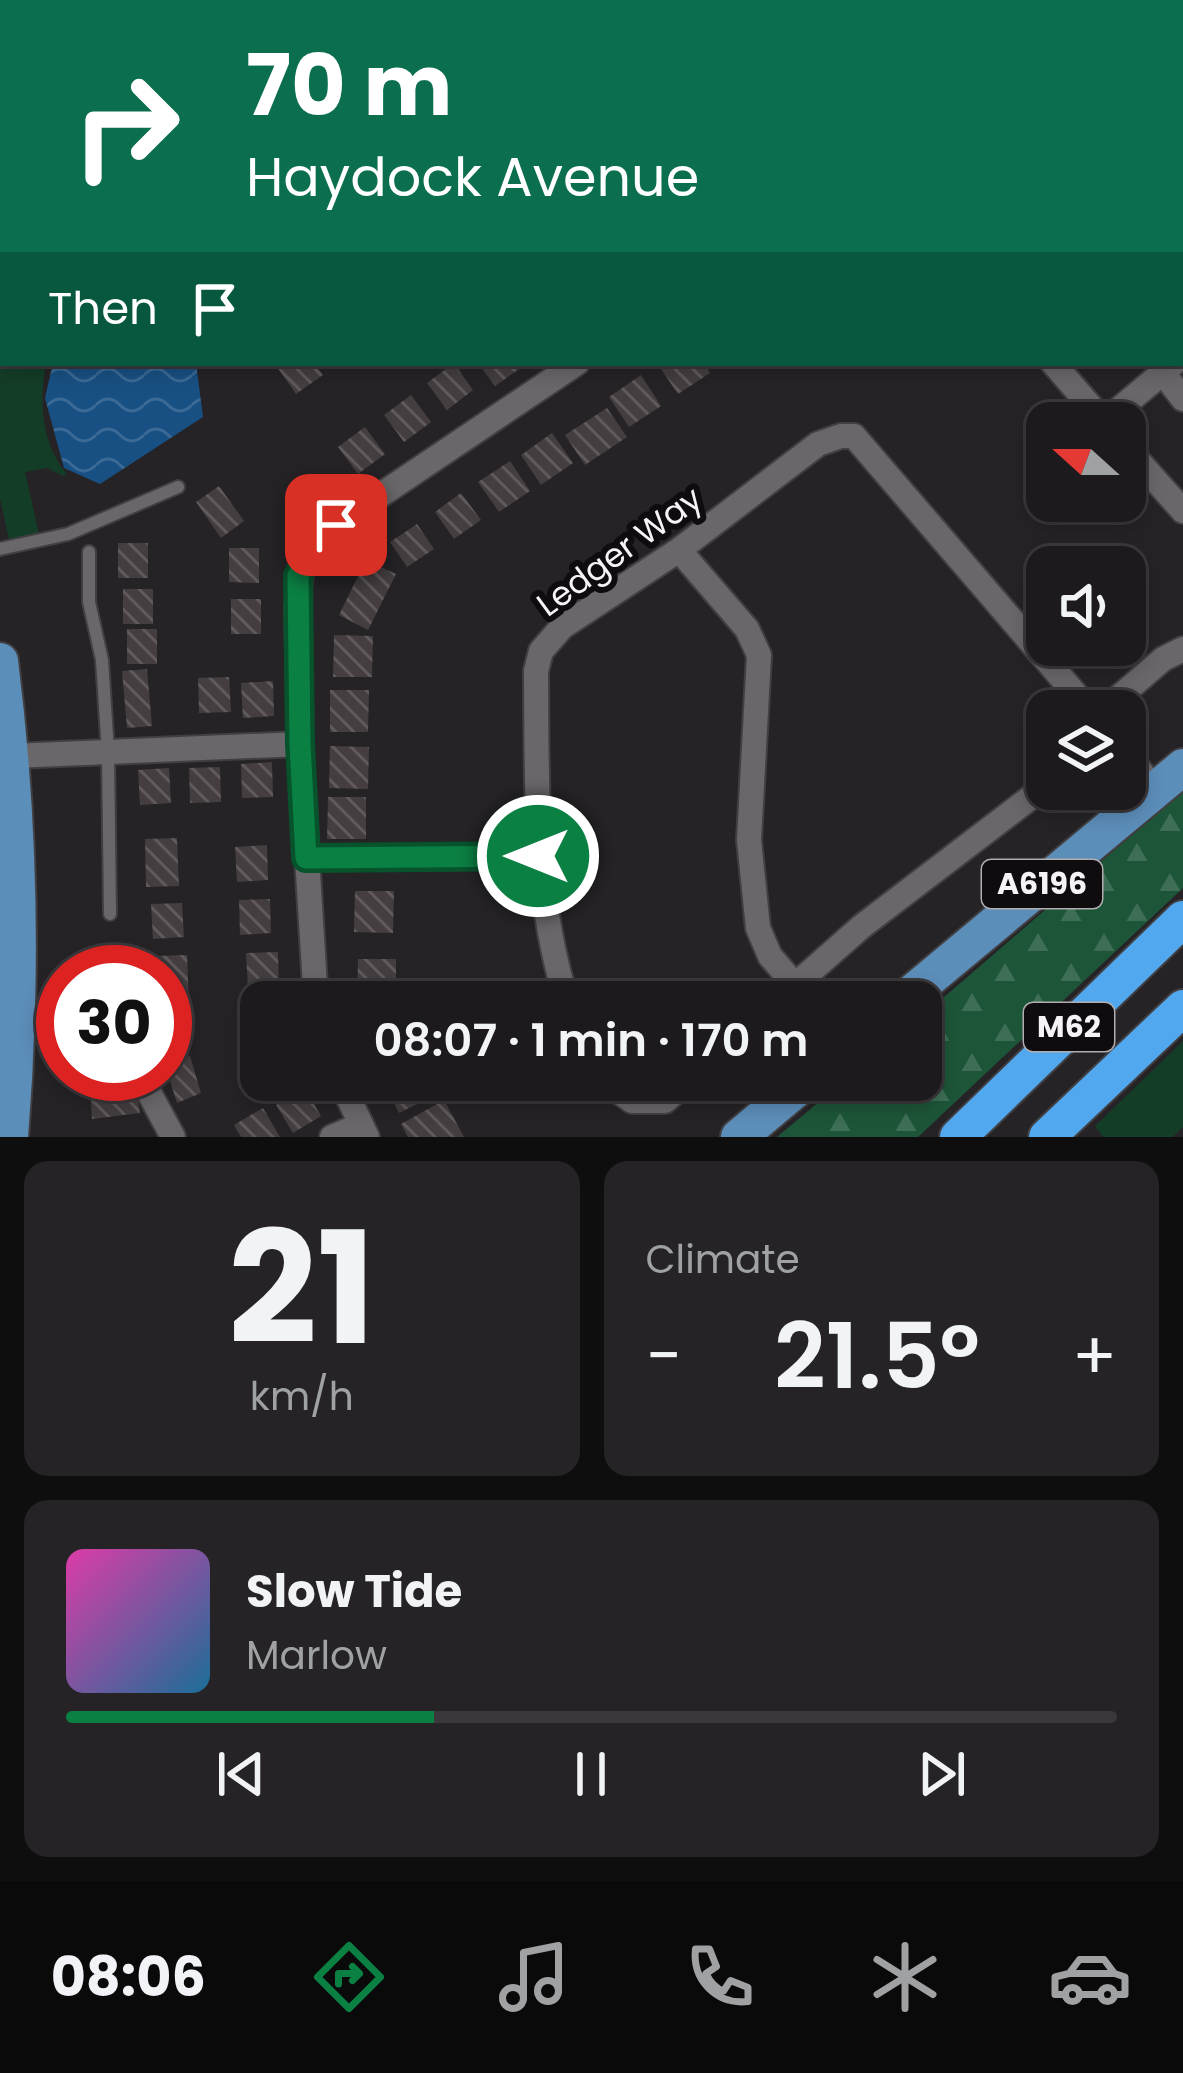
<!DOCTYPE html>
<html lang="en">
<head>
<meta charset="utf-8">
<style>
	:root { --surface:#1c1a1c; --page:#252325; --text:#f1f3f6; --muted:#a0a1a3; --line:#3a383b; --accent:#0b8043 }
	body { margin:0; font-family:Poppins,sans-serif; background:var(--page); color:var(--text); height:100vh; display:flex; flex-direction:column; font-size:45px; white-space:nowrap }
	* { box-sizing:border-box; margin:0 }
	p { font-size:39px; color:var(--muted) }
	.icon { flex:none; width:66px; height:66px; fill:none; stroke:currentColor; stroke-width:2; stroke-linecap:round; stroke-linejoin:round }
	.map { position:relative; height:1137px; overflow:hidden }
	.panel { display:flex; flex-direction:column; gap:24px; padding:24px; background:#0f0e0f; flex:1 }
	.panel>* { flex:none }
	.guide { position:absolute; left:0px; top:0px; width:1185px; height:366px; box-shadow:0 6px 18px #0003,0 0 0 3px var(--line); background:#0b6e4f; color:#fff; overflow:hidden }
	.needle { width:78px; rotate:291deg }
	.fabs { position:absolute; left:1026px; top:402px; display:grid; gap:24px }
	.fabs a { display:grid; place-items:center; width:120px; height:120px; border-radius:24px; background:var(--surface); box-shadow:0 6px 18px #0003,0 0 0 3px var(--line); font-size:60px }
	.speed { position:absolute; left:36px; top:945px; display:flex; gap:24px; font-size:60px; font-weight:700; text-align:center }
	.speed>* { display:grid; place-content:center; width:156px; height:156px; border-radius:50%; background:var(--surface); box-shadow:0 6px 18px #0003,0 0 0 3px var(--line); line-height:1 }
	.speed .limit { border:18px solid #d22; background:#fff; color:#111 }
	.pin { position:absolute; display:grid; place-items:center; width:102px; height:102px; color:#fff; margin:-51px; border-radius:24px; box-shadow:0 6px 18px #0006 }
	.me { position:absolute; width:132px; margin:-66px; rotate:270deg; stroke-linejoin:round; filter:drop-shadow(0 0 9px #0008) }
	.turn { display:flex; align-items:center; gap:42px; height:252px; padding:0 48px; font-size:54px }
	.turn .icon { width:156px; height:156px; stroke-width:2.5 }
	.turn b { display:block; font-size:84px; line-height:102px }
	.then { display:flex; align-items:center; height:114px; padding:0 48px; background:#0003; gap:24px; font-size:45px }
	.big { font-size:90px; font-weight:600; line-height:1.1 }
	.panel .widget { flex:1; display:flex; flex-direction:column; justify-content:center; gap:18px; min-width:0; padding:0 42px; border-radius:24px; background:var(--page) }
	.panel .dial { align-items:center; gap:0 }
	.dial b { font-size:156px; line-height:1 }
	.song { display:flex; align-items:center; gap:36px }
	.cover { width:144px; height:144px; border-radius:18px; background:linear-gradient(135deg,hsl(320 70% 55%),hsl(200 70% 35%)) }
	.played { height:12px; border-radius:6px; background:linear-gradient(90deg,var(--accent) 35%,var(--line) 35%) }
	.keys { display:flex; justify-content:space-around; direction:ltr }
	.heat { display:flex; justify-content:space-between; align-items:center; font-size:66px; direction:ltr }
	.panel .tiles { flex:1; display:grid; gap:24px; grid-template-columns:1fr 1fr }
	.widget:last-child { grid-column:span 2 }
	.trip { position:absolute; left:240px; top:981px; width:702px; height:120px; border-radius:24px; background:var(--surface); box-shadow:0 6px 18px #0003,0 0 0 3px var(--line); font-weight:600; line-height:120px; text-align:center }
	.tab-bar { display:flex; height:192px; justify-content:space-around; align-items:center; background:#0b0a0b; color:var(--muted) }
	.tab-bar .icon { width:84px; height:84px }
	.tab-bar .on { color:var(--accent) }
	.tab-bar b { font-size:54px; color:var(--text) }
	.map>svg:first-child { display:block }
	.grass { fill:#143d27 }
	.forest { fill:url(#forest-firs) }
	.water { fill:url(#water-waves) }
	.building { fill:url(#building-back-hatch) }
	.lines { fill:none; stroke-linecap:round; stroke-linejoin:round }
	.lane-casing { stroke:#413f42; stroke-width:16 }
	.street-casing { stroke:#413f42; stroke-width:28 }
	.primary-casing { stroke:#413f42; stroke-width:40 }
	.highway-casing { stroke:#413f42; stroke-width:40 }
	.lane { stroke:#6a676b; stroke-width:12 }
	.street { stroke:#6a676b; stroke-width:24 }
	.primary { stroke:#5c8eba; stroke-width:36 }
	.highway { stroke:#52a8ee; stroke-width:36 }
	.route-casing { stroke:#07532c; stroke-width:30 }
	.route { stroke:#0b8043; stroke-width:21 }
	.labels { text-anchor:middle; stroke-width:12; stroke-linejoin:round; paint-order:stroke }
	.shield { fill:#0e0c0e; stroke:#b0aeb0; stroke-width:3 }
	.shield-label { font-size:30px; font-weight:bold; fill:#f5f3f6 }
	.street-label { font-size:33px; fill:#f5f3f6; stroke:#0e0c0e }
</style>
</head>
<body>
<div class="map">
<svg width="1183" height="1137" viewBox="0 0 1183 1137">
	<defs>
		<pattern id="forest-firs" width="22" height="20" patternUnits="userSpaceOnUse" patternTransform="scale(3)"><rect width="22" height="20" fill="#1d5538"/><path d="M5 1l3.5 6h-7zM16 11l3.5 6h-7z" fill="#3e6e55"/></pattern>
		<pattern id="water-waves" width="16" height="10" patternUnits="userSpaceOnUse" patternTransform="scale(3)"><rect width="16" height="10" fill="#185083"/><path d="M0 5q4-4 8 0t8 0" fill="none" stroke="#3a6a95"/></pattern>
		<pattern id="building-back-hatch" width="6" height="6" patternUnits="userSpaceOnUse" patternTransform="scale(3)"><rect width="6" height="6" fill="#443e40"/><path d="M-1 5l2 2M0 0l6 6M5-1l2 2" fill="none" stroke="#605a5c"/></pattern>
	</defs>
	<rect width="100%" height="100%" fill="#252326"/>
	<!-- grass -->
	<path class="grass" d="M 0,113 L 3,363 L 46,363 C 39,402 41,443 67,474 L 63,476 L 47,468 L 25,472 L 39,534 L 9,540 L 0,499 Z
		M 1183,1041 L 1183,1127 L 1173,1137 L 1103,1137 L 1095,1126 Z"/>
	<!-- forest -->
	<path class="forest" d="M 1183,791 L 1183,888 L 918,1137 L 777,1137 L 845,1080 L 921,1080 L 921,1017 Z"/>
	<!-- water -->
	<path class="water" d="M 53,363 L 196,363 L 203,417 L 100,484 L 64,468 L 45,398 Z"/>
	<!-- building -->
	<path class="building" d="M 283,363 L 314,363 L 323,375 L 296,394 L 277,367 Z
		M 454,363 L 473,390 L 447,410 L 427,383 Z
		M 478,363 L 519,363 L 522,367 L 495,386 Z
		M 657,363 L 704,363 L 710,373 L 678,394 Z
		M 641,375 L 661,406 L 629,427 L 609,397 Z
		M 411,395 L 431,422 L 404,442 L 384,415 Z
		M 607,408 L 627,437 L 585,465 L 565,435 Z
		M 365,427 L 385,454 L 358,474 L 338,447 Z
		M 552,433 L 573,463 L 541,485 L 521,455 Z
		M 510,461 L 530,491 L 499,512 L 478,482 Z
		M 219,486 L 244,521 L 221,538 L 196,502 Z
		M 461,493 L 481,520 L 454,539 L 435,512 Z
		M 417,524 L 434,549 L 407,567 L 390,542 Z
		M 118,543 L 148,543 L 148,578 L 118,578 Z
		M 229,548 L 259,548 L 259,583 L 229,582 Z
		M 366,560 L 396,574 L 368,630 L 339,615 Z
		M 123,589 L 153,589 L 153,624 L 123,624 Z
		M 231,599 L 261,599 L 261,634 L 231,634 Z
		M 127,629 L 157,629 L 157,664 L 127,664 Z
		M 334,635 L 373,636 L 372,677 L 333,677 Z
		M 147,669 L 152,726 L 127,728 L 122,671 Z
		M 229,677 L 231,712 L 199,713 L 198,678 Z
		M 273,681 L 274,716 L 243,718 L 241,683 Z
		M 330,690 L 369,690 L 368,732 L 330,732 Z
		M 330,746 L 369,747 L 368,789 L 329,788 Z
		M 272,762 L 273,797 L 242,798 L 241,764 Z
		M 220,767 L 221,802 L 190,803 L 189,768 Z
		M 169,768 L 171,803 L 140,805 L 138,770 Z
		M 328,797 L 366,797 L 366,839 L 327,839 Z
		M 177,838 L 179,886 L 146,887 L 145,839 Z
		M 267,845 L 268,880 L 237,882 L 235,847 Z
		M 355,891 L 394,891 L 393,933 L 354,932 Z
		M 270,899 L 271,933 L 240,935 L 239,900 Z
		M 182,903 L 184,937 L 153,939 L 151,904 Z
		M 278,952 L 279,987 L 248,988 L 246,953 Z
		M 187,955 L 189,1003 L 165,1004 L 165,972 L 155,972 L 155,956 Z
		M 358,959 L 396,959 L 396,1001 L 357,1001 Z
		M 261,1009 L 261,1044 L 250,1044 L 248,1010 Z
		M 186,1011 L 187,1046 L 165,1047 L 165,1012 Z
		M 190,1056 L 201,1093 L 177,1103 L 165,1065 Z
		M 386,1080 L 443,1080 L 447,1089 L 399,1113 L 383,1082 Z
		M 135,1083 L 140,1113 L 92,1119 L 90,1088 Z
		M 305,1088 L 321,1116 L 293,1133 L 276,1105 Z
		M 444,1100 L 464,1137 L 408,1137 L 401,1124 Z
		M 263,1108 L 280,1137 L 241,1137 L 234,1125 Z"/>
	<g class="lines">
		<!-- lane casing -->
		<g class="lane-casing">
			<path id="lane" d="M 0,549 L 68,534 L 178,487
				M 89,552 L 89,602 L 102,660 L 108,752 L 110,914"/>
		</g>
		<!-- street casing -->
		<g class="street-casing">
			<path id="street" d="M 811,0 L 814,3
				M 717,3 L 720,0
				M 1028,3 L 1034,0
				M 1182,149 L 1183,149
				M 1053,363 L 1105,423
				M 1163,373 L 1183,399
				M 1104,422 L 1174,363
				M 1125,446 L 1183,511
				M 679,550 L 747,629 L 759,655 L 749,840 L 758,928 L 770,956 L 795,985
				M 1103,711 L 1163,659 L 1183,649
				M 1125,751 L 1155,790
				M 12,756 L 300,744
				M 306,858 L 538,857
				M 316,1002 L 300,744 L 297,608 L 302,564 L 336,525 L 577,363
				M 567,1002 C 533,895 537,782 536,671 L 541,651 L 562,627 L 679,550 L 818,444 L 841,436 L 854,436 L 1090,711
				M 776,1002 L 861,927 L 1034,795 L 1047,769
				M 139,1074 L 173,1137
				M 340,1080 L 367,1137
				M 603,1080 L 632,1101 L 665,1101 L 689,1080
				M 332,1137 L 360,1125"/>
		</g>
		<!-- primary casing -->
		<g class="primary-casing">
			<path id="primary" d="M 0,661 C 20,819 23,978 10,1137
				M 901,1002 L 1183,767
				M 739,1137 L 807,1080"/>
		</g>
		<!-- highway casing -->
		<g class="highway-casing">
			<path id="highway" d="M 958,1137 L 1183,919
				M 1047,1137 L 1183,1008"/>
		</g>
		<!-- lane -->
		<use href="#lane" class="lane"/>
		<!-- street -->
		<use href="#street" class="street"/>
		<!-- primary -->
		<use href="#primary" class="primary"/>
		<!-- highway -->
		<use href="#highway" class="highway"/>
	</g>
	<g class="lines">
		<!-- route casing -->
		<g class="route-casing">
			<path id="route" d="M 336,525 L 309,554 L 298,576 L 300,744 L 306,858 L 538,856"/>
		</g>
		<!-- route -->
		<use href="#route" class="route"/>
	</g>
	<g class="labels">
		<!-- shield labels -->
		<g class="shield">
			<rect x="982" y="860" width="120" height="48" rx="9"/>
			<rect x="1024" y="1003" width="90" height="48" rx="9"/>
		</g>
		<g class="shield-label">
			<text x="1042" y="894">A6196</text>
			<text x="1069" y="1037">M62</text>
		</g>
		<!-- street labels -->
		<g class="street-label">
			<text transform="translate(619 551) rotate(-36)" y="12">Ledger Way</text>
		</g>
	</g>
</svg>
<div class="fabs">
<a><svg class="needle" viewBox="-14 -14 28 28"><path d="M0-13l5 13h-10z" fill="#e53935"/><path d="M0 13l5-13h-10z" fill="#a0a1a3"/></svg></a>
<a><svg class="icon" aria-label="sound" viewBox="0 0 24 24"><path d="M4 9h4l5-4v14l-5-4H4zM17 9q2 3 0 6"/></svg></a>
<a><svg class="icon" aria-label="layers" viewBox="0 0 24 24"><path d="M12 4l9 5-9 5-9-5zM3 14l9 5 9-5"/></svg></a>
</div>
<div class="speed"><div class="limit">30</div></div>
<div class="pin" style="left:336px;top:525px;background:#d93025"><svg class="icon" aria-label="arrive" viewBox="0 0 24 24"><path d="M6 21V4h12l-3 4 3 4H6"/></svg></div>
<svg class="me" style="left:538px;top:856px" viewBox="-20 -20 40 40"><circle r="17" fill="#0b8043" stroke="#fff" stroke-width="3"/><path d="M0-11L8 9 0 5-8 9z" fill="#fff"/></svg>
<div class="trip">08:07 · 1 min · 170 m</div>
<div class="guide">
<div class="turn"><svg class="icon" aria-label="right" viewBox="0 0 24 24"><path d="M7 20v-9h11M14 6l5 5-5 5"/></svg><div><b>70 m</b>Haydock Avenue</div></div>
<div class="then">Then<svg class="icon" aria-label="arrive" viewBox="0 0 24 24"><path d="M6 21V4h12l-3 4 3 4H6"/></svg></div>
</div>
</div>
<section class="panel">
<div class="tiles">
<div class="widget dial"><b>21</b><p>km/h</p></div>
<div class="widget"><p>Climate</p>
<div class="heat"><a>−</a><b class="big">21.5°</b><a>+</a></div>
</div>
<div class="widget">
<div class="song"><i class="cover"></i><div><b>Slow Tide</b><p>Marlow</p></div></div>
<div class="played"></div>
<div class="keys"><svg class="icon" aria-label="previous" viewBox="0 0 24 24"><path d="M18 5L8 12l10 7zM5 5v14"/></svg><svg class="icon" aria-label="pause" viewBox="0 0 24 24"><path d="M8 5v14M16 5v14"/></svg><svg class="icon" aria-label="next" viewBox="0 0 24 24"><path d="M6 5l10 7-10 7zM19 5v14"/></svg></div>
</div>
</div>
</section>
<nav class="tab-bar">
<b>08:06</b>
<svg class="icon on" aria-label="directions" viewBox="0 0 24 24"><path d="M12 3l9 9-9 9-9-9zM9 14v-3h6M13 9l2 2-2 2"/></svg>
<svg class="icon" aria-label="music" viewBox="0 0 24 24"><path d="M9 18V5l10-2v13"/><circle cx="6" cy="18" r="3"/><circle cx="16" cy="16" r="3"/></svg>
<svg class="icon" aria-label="phone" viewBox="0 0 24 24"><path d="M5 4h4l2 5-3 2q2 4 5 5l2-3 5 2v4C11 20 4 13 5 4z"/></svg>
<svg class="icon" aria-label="climate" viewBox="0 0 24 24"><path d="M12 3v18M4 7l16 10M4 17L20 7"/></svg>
<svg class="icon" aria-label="car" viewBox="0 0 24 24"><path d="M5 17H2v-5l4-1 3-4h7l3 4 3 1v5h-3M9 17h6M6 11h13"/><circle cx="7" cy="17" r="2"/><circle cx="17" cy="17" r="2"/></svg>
</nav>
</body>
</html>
